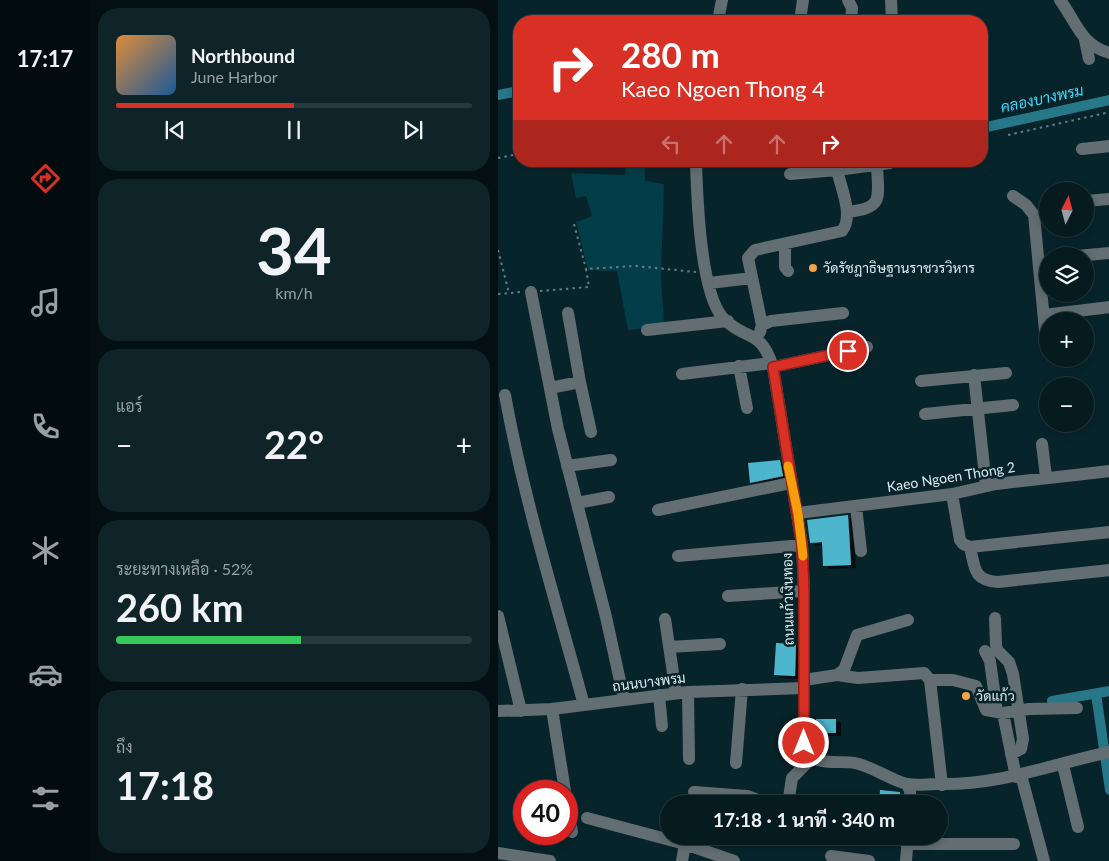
<!DOCTYPE html>
<html lang="th">
<head>
<meta charset="utf-8">
<style>
	:root { --surface:#051b20; --page:#0e2429; --text:#f1f3f6; --muted:#97a1a5; --line:#26393e; --accent:#d93025 }
	body { margin:0; font-family:Lato,Sarabun,sans-serif; background:var(--page); color:var(--text); height:100vh; display:flex; flex-direction:column; font-size:19px; white-space:nowrap }
	* { box-sizing:border-box; margin:0 }
	p { font-size:16px; color:var(--muted) }
	.icon { flex:none; width:28px; height:28px; fill:none; stroke:currentColor; stroke-width:2; stroke-linecap:round; stroke-linejoin:round }
	.map { position:relative; flex:1; overflow:hidden }
	.panel { display:flex; flex-direction:column; gap:8px; padding:8px; background:#030f12; width:408px }
	.panel>* { flex:none }
	.guide { position:absolute; left:15px; top:15px; width:475px; height:152px; border-radius:20px; box-shadow:0 2px 8px #0003,0 0 0 1px var(--line); background:#d93025; color:#fff; overflow:hidden }
	.needle { width:32px; rotate:6deg }
	.controls { position:absolute; left:541px; top:182px; display:grid; gap:10px }
	.controls a { display:grid; place-items:center; width:55px; height:55px; border-radius:50%; background:var(--surface); box-shadow:0 2px 8px #0003,0 0 0 1px var(--line); font-size:25px }
	.speed { position:absolute; left:15px; top:780px; display:flex; gap:10px; font-size:25px; font-weight:700; text-align:center }
	.speed>* { display:grid; place-content:center; width:65px; height:65px; border-radius:50%; background:var(--surface); box-shadow:0 2px 8px #0003,0 0 0 1px var(--line); line-height:1 }
	.speed .limit { border:8px solid #d22; background:#fff; color:#111 }
	.pin { position:absolute; display:grid; place-items:center; width:42px; height:42px; color:#fff; margin:-21px; border:2px solid #fff; border-radius:50%; box-shadow:0 1px 5px #0007 }
	.me { position:absolute; width:55px; margin:-28px; rotate:0deg; stroke-linejoin:round; filter:drop-shadow(0 0 4px #0008) }
	.turn { display:flex; align-items:center; gap:18px; height:105px; padding:0 25px; font-size:22px }
	.turn .icon { width:65px; height:65px; stroke-width:2.5 }
	.turn b { display:block; font-size:35px; line-height:42px }
	.lanes { display:flex; align-items:center; height:48px; padding:0 25px; background:#0003; justify-content:center; gap:25px; direction:ltr }
	.lanes .off { opacity:.35 }
	.big { font-size:38px; font-weight:700; line-height:1.1 }
	.panel .widget { flex:1; display:flex; flex-direction:column; justify-content:center; gap:8px; min-width:0; padding:0 18px; border-radius:20px; background:var(--page) }
	.panel .dial { align-items:center; gap:0 }
	.dial b { font-size:65px; line-height:1 }
	.song { display:flex; align-items:center; gap:15px }
	.cover { width:60px; height:60px; border-radius:8px; background:linear-gradient(135deg,hsl(30 70% 55%),hsl(210 70% 35%)) }
	.played { height:5px; border-radius:2px; background:linear-gradient(90deg,var(--accent) 50%,var(--line) 50%) }
	.keys { display:flex; justify-content:space-around; direction:ltr }
	.heat { display:flex; justify-content:space-between; align-items:center; font-size:28px; direction:ltr }
	.charge { height:8px; border-radius:4px; background:linear-gradient(90deg,#34c759 52%,var(--line) 0) }
	.trip { position:absolute; left:162px; top:795px; width:288px; height:50px; border-radius:25px; background:var(--surface); box-shadow:0 2px 8px #0003,0 0 0 1px var(--line); font-weight:700; line-height:50px; text-align:center }
	main { display:flex; flex:1; min-height:0 }
	.dock { display:flex; flex-direction:column; width:90px; justify-content:space-around; align-items:center; background:#020b0d; color:var(--muted) }
	.dock .icon { width:35px; height:35px }
	.dock .current { color:var(--accent) }
	.dock b { font-size:22px; color:var(--text) }
	.map>svg:first-child { display:block }
	.green { fill:#023d48 }
	.lines { fill:none; stroke-linecap:round; stroke-linejoin:round }
	.canal { stroke:#267889; stroke-width:10 }
	.building { fill:#4db6cd; filter:url(#shadow) }
	.path { stroke:#657c82; stroke-width:2; stroke-dasharray:2.5 4; stroke-linecap:butt }
	.minor { stroke:#626e72; stroke-width:12 }
	.route-casing { stroke:#8d1f18; stroke-width:12 }
	.route { stroke:#d93025; stroke-width:9 }
	.slow { stroke:#f59e0b; stroke-width:9 }
	.poi-dot { fill:#f6a247; stroke:#07242b; stroke-width:2 }
	.labels { text-anchor:middle; stroke-width:5; stroke-linejoin:round; paint-order:stroke }
	.poi-label { font-size:14px; fill:#daeaee; stroke:#07242b; text-anchor:start }
	.street-label { font-size:14px; fill:#daeaee; stroke:#07242b }
	.water-label { font-size:15px; font-style:italic; fill:#3ad6f5; stroke:#07242b }
</style>
</head>
<body>
<main>
<nav class="dock">
<b>17:17</b>
<svg class="icon current" aria-label="directions" viewBox="0 0 24 24"><path d="M12 3l9 9-9 9-9-9zM9 14v-3h6M13 9l2 2-2 2"/></svg>
<svg class="icon" aria-label="music" viewBox="0 0 24 24"><path d="M9 18V5l10-2v13"/><circle cx="6" cy="18" r="3"/><circle cx="16" cy="16" r="3"/></svg>
<svg class="icon" aria-label="phone" viewBox="0 0 24 24"><path d="M5 4h4l2 5-3 2q2 4 5 5l2-3 5 2v4C11 20 4 13 5 4z"/></svg>
<svg class="icon" aria-label="climate" viewBox="0 0 24 24"><path d="M12 3v18M4 7l16 10M4 17L20 7"/></svg>
<svg class="icon" aria-label="car" viewBox="0 0 24 24"><path d="M5 17H2v-5l4-1 3-4h7l3 4 3 1v5h-3M9 17h6M6 11h13"/><circle cx="7" cy="17" r="2"/><circle cx="17" cy="17" r="2"/></svg>
<svg class="icon" aria-label="filters" viewBox="0 0 24 24"><path d="M4 7h16M4 17h16"/><circle cx="9" cy="7" r="2"/><circle cx="15" cy="17" r="2"/></svg>
</nav>
<section class="panel">
<div class="widget">
<div class="song"><i class="cover"></i><div><b>Northbound</b><p>June Harbor</p></div></div>
<div class="played"></div>
<div class="keys"><svg class="icon" aria-label="previous" viewBox="0 0 24 24"><path d="M18 5L8 12l10 7zM5 5v14"/></svg><svg class="icon" aria-label="pause" viewBox="0 0 24 24"><path d="M8 5v14M16 5v14"/></svg><svg class="icon" aria-label="next" viewBox="0 0 24 24"><path d="M6 5l10 7-10 7zM19 5v14"/></svg></div>
</div>
<div class="widget dial"><b>34</b><p>km/h</p></div>
<div class="widget"><p>แอร์</p>
<div class="heat"><a>−</a><b class="big">22°</b><a>+</a></div>
</div>
<div class="widget"><p>ระยะทางเหลือ · 52%</p><b class="big">260 km</b><div class="charge"></div></div>
<div class="widget"><p>ถึง</p><b class="big">17:18</b></div>
</section>
<div class="map">
<svg width="612" height="861" viewBox="0 0 612 861">
	<defs>
		<filter id="shadow"><feDropShadow dx="5" dy="3" stdDeviation="0" flood-color="#0009"/></filter>
	</defs>
	<rect width="100%" height="100%" fill="#07242b"/>
	<!-- green -->
	<path class="green" d="M 128,161 L 147,161 L 147,181 L 166,184 L 163,275 L 166,326 L 130,330 L 119,271 L 90,270 L 78,222 L 94,216 L 88,196 L 78,198 L 73,173 L 127,175 Z"/>
	<g class="lines">
		<!-- canal -->
		<path class="canal" d="M 0,95 L 21,91
			M 484,128 L 612,100
			M 598,694 L 612,790
			M 554,701 L 612,691"/>
	</g>
	<!-- building -->
	<path class="building" d="M 282,460 L 285,476 L 252,483 L 250,463 Z
		M 350,515 L 353,565 L 325,566 L 324,542 L 312,543 L 309,520 Z
		M 278,643 L 298,644 L 297,676 L 276,675 Z
		M 318,719 L 338,719 L 338,733 L 326,733 L 326,745 L 318,745 Z
		M 382,790 L 402,792 L 402,804 L 381,804 Z"/>
	<g class="lines">
		<!-- path -->
		<path class="path" d="M 510,135 L 612,112
			M 0,158 L 21,154
			M 76,224 L 88,269
			M 0,250 L 11,293
			M 42,291 L 91,287 L 88,269 L 137,266 L 198,272
			M 0,294 L 23,292"/>
		<!-- minor -->
		<path class="minor" d="M 350,0 L 354,8 L 353,21
			M 393,0 L 394,21
			M 562,0 C 578,21 583,46 612,53
			M 220,21 L 224,0
			M 302,21 L 305,0
			M 587,40 L 591,59
			M 584,149 L 612,146
			M 198,161 C 199,197 202,292 225,318 C 248,342 262,327 275,367 L 304,545 L 306,591 L 306,743 C 310,768 338,760 357,763 C 376,767 392,780 409,784 C 419,786 430,784 440,784 C 500,786 554,764 612,752
			M 339,170 L 392,163
			M 515,196 L 528,205 L 536,215 L 548,341
			M 588,201 L 612,199
			M 349,212 C 387,208 380,198 379,164
			M 287,244 L 287,267 L 290,271
			M 579,256 L 612,253
			M 211,283 L 254,278
			M 33,292 L 60,429 L 108,617 L 126,699
			M 70,313 L 82,382
			M 546,315 L 612,307
			M 264,325 L 250,258 L 257,250 L 344,231 C 356,216 343,188 339,170 L 292,174
			M 149,330 L 230,321
			M 262,332 L 264,325 L 273,321 L 345,313
			M 241,366 L 249,408
			M 275,367 L 369,347
			M 184,374 L 273,363
			M 476,375 L 488,485
			M 423,381 L 508,373
			M 52,388 L 82,382 L 93,432
			M 7,395 C 26,500 58,602 86,705
			M 427,414 L 515,405
			M 544,444 L 548,477
			M 69,466 L 113,460
			M 454,494 L 462,540 L 465,544 L 472,547 C 477,568 475,580 500,582 L 612,570
			M 79,503 L 111,497
			M 358,506 L 363,551
			M 160,510 L 293,483
			M 300,513 L 454,494 L 498,484 L 612,471
			M 472,547 L 612,532
			M 180,556 L 304,545
			M 230,596 L 306,591
			M 0,616 L 23,711
			M 497,618 L 498,645 L 499,650 L 511,662 L 515,674 L 525,739 L 523,749 L 513,754
			M 167,619 L 178,693
			M 171,647 L 222,644
			M 487,651 L 492,661 L 499,712
			M 339,675 L 360,678 L 426,673 L 432,680 L 444,785
			M 306,680 L 339,675 L 346,670 L 359,635 L 410,620
			M 432,680 L 455,680 L 478,686 L 488,710 L 505,713 L 531,709 L 579,708
			M 190,692 L 191,759
			M 161,695 L 164,726
			M 54,709 L 67,791
			M 0,711 L 54,709 L 190,692 L 306,688
			M 505,713 L 518,777
			M 238,763 L 244,689
			M 565,765 L 580,827
			M 523,775 L 546,861
			M 409,784 L 412,791 L 412,804
			M 196,792 L 249,796 L 271,804
			M 69,800 L 74,832
			M 290,804 L 294,778 L 314,758
			M 89,818 L 187,844 L 236,861
			M 409,844 L 516,844
			M 0,853 L 52,861
			M 333,856 L 371,861
			M 184,861 L 187,844
			M 408,861 L 410,836"/>
	</g>
	<g class="lines">
		<!-- route casing -->
		<g class="route-casing">
			<path id="route" d="M 306,743 L 306,591 L 304,545 L 275,367 L 350,351"/>
		</g>
		<!-- route -->
		<use href="#route" class="route"/>
		<!-- slow -->
		<path class="slow" d="M 290,466 L 300,513 L 305,556"/>
	</g>
	<!-- markers -->
	<g class="poi-dot">
		<circle cx="315" cy="268" r="5"/>
		<circle cx="468" cy="696" r="5"/>
	</g>
	<g class="labels">
		<!-- poi labels -->
		<g class="poi-label">
			<text x="325" y="273">วัดรัชฎาธิษฐานราชวรวิหาร</text>
			<text x="478" y="701">วัดแก้ว</text>
		</g>
		<!-- street labels -->
		<g class="street-label">
			<text transform="translate(453 477) rotate(-9)" y="5">Kaeo Ngoen Thong 2</text>
			<text transform="translate(290 599) rotate(-91)" y="5">ถนนแก้วเงินทอง</text>
			<text transform="translate(151 682) rotate(-7)" y="5">ถนนบางพรม</text>
		</g>
		<!-- water labels -->
		<g class="water-label">
			<text transform="translate(544 99) rotate(-12)" y="5">คลองบางพรม</text>
		</g>
	</g>
</svg>
<div class="controls">
<a><svg class="needle" viewBox="-14 -14 28 28"><path d="M0-13l5 13h-10z" fill="#e53935"/><path d="M0 13l5-13h-10z" fill="#97a1a5"/></svg></a>
<a><svg class="icon" aria-label="layers" viewBox="0 0 24 24"><path d="M12 4l9 5-9 5-9-5zM3 14l9 5 9-5"/></svg></a>
<a>+</a>
<a>−</a>
</div>
<div class="speed"><div class="limit">40</div></div>
<div class="pin" style="left:350px;top:351px;background:#d93025"><svg class="icon" aria-label="arrive" viewBox="0 0 24 24"><path d="M6 21V4h12l-3 4 3 4H6"/></svg></div>
<svg class="me" style="left:306px;top:743px" viewBox="-20 -20 40 40"><circle r="17" fill="#d93025" stroke="#fff" stroke-width="3"/><path d="M0-11L8 9 0 5-8 9z" fill="#fff"/></svg>
<div class="trip">17:18 · 1 นาที · 340 m</div>
<div class="guide">
<div class="turn"><svg class="icon" aria-label="right" viewBox="0 0 24 24"><path d="M7 20v-9h11M14 6l5 5-5 5"/></svg><div><b>280 m</b>Kaeo Ngoen Thong 4</div></div>
<div class="lanes"><svg class="icon off" aria-label="left" viewBox="0 0 24 24"><path d="M17 20v-9H6M10 6l-5 5 5 5"/></svg><svg class="icon off" aria-label="ahead" viewBox="0 0 24 24"><path d="M12 20V5M6 11l6-6 6 6"/></svg><svg class="icon off" aria-label="ahead" viewBox="0 0 24 24"><path d="M12 20V5M6 11l6-6 6 6"/></svg><svg class="icon" aria-label="right" viewBox="0 0 24 24"><path d="M7 20v-9h11M14 6l5 5-5 5"/></svg></div>
</div>
</div>
</main>
</body>
</html>
